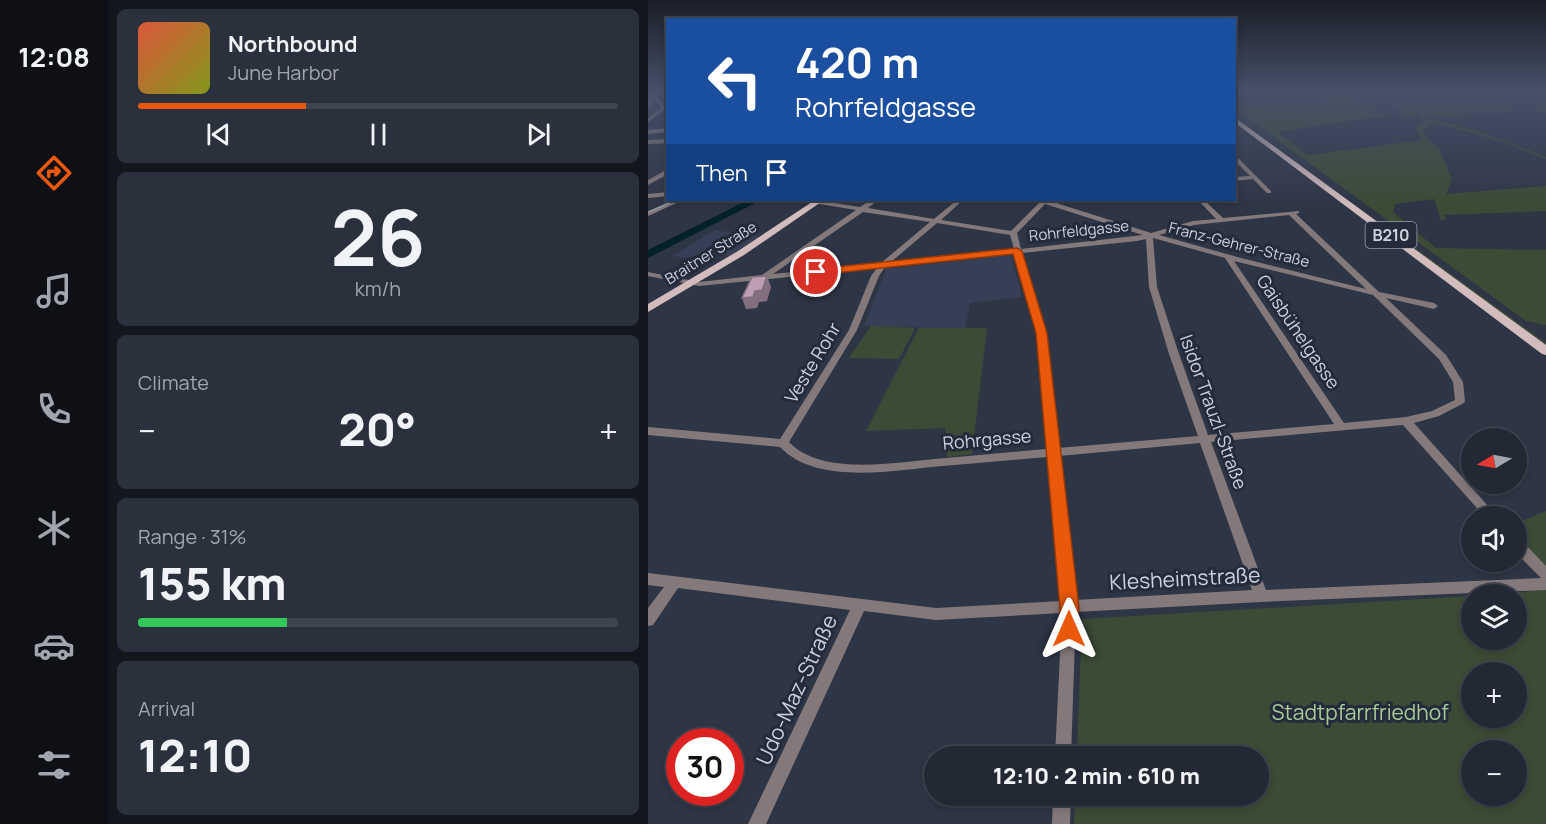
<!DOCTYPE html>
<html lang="en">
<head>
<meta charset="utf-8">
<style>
	:root { --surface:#222834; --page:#2a303c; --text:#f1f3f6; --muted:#a2a6ac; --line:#3f444f; --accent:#ea580c }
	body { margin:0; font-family:Manrope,sans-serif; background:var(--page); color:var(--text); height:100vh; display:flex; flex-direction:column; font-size:22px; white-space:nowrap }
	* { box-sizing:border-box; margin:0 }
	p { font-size:20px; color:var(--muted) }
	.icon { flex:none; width:33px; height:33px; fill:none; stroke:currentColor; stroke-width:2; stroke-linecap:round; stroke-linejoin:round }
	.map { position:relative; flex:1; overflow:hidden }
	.drawer { display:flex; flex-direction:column; gap:9px; padding:9px; background:#13161d; width:540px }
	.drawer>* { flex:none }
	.top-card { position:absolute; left:18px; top:18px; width:570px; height:183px; border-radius:0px; box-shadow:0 3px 9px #0003,0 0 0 2px var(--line); background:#1a4fa0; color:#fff; overflow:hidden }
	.needle { width:39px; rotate:260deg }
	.controls { position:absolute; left:813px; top:428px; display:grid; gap:12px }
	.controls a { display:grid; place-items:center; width:66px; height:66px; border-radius:50%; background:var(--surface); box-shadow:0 3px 9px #0003,0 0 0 2px var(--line); font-size:30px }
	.speed { position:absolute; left:18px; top:728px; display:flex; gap:12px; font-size:30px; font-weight:700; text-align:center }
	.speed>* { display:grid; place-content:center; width:78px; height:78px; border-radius:50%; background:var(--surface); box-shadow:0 3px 9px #0003,0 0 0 2px var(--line); line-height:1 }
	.speed .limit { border:9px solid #d22; background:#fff; color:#111 }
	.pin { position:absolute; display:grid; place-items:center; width:51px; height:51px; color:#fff; margin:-26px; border:3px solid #fff; border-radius:50%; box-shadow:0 2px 6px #0007 }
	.me { position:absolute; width:66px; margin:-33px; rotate:0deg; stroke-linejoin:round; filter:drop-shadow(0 0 4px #0008) }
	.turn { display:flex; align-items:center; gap:21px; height:126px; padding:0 30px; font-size:27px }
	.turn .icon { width:78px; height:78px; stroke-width:2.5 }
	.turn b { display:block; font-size:42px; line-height:51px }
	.then { display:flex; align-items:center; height:57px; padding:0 30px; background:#0003; gap:12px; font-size:22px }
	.big { font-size:45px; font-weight:800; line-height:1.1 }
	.drawer .tile { flex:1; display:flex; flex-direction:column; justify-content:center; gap:9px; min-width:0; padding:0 21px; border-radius:9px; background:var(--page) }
	.drawer .dial { align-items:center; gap:0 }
	.dial b { font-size:78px; line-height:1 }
	.song { display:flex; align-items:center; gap:18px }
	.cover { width:72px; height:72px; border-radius:9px; background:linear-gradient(135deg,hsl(10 70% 55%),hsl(70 70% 35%)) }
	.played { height:6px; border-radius:3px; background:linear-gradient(90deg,var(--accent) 35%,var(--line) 35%) }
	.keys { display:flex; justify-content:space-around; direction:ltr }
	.heat { display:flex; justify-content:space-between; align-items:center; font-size:33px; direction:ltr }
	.charge { height:9px; border-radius:4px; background:linear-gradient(90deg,#34c759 31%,var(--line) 0) }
	.trip { position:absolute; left:276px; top:746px; width:345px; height:60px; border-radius:30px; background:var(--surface); box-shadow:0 3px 9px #0003,0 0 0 2px var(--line); font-weight:800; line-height:60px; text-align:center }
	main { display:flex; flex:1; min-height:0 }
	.tabs { display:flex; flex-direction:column; width:108px; justify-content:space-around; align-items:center; background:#0e1015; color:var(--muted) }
	.tabs .icon { width:42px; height:42px }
	.tabs .current { color:var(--accent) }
	.tabs b { font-size:27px; color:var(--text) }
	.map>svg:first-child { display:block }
	.built { fill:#363f55 }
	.green { fill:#3c4b35; fill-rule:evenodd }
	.water { fill:#022229 }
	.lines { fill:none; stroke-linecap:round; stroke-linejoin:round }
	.minor { fill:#84797a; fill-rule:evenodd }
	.major { fill:#d2bcbe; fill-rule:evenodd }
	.tram { stroke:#9197a3; stroke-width:1.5 }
	.shaded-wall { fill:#846f7f }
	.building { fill:#bd9eb5; stroke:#846f7f; stroke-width:1.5 }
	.route { fill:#ea580c; stroke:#983908; stroke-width:1.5 }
	.labels { text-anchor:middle; stroke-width:6; stroke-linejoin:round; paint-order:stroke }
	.far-street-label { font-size:15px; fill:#cdd2dc; stroke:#242b3a }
	.shield { fill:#242b3a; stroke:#9aa0ab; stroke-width:1.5 }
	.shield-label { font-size:16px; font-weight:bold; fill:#cdd2dc }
	.street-label { font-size:18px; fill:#cdd2dc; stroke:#242b3a }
	.near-street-label { font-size:21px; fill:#cdd2dc; stroke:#242b3a }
	.near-park-label { font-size:21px; fill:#a9cb99; stroke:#242b3a }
</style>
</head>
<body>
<main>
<nav class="tabs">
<b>12:08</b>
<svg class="icon current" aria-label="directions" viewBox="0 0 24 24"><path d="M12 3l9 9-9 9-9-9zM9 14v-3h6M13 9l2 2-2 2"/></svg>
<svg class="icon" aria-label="music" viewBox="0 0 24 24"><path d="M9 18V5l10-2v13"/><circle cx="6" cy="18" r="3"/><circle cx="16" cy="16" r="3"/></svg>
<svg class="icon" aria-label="phone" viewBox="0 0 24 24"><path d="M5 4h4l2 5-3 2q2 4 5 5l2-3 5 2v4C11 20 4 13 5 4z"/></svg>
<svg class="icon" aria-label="climate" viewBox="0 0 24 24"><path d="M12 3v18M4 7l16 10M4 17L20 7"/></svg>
<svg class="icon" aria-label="car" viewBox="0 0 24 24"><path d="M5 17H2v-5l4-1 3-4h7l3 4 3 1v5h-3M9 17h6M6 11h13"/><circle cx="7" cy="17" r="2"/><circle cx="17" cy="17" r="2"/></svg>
<svg class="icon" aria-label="filters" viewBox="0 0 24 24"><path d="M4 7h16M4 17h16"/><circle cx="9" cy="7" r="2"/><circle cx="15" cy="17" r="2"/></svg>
</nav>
<section class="drawer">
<div class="tile">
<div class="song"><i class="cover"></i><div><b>Northbound</b><p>June Harbor</p></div></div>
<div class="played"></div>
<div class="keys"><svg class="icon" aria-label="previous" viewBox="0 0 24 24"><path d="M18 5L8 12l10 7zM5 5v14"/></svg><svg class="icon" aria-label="pause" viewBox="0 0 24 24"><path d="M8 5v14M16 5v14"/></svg><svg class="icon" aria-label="next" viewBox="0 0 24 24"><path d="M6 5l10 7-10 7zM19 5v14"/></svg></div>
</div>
<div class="tile dial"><b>26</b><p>km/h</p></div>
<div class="tile"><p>Climate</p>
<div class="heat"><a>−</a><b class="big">20°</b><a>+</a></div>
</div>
<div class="tile"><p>Range · 31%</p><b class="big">155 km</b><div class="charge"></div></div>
<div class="tile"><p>Arrival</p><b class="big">12:10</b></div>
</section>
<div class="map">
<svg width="898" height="824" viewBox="0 0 898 824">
	<rect width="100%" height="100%" fill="#2e3545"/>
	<!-- built -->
	<path class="built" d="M 67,230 L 111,237 L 81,256 L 56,253 L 38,258 L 24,256 Z
		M 363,255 L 374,297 L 322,303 L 317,329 L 216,326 L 238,269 Z"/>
	<!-- green -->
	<path class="green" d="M 631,91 L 715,91 L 722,98 L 854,103 C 871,115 881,110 898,105 L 898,110 L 778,116 L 781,119 L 830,131 L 898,157 L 898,159 L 858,143 L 789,123 L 782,124 L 774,133 L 791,149 L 804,179 L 798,194 L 898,186 L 898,211 L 796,215 L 798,219 L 793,220 L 786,199 L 747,204 L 745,212 L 788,248 L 898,250 L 898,325 L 878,321 L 587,109 L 587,101 L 601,109 L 702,94 L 695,91 L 629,93 ZM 711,95 L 720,99 L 736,100 L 759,114 L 741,116 L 706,96 ZM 770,115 L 778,121 L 767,129 L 775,140 L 660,155 L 628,132 L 722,118 Z
		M 759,242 L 898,343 L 898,347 L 772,253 Z
		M 223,326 L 267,328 L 251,359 L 201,358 Z
		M 271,328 L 339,328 L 324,454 L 299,457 L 297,428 L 218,431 Z
		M 898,511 L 898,570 L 869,540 L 869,523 Z
		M 898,590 L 898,824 L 426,824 L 427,795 L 610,795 L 610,756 L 429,756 L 434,619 L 823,596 L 824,639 L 868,639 L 868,594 L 847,594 ZM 824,672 L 868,672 L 868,717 L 824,717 ZM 824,750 L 868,750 L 868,795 L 824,795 Z"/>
	<!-- water -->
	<path class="water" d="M 100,200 L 113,200 L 0,258 L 0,250 Z"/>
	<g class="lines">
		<!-- minor -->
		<path class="minor" d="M 5,91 L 9,91 L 8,96 L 16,106 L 16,110 L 0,122 L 0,118 L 12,109 L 12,106 L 4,96 Z
			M 20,128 L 20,132 L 0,134 L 0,130 Z
			M 20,139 L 20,143 L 0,144 L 0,140 Z
			M 586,154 L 623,191 L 623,193 L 619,193 L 605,179 L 586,181 L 586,177 L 602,176 L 586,160 Z
			M 20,169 L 20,174 L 0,185 L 0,180 Z
			M 20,192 L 20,196 L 0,198 L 0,194 Z
			M 28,200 L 35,200 L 0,216 L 0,212 Z
			M 167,200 L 212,207 L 223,200 L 230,200 L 220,208 L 286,219 L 309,200 L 315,200 L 293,220 L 363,231 L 394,200 L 410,200 L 409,201 L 405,202 L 503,233 L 545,221 L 568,219 L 550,200 L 556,200 L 575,218 L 651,211 L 651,213 L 648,214 L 731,292 L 786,303 L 790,306 L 786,309 L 738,298 L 798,355 L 815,382 L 817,401 L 816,403 L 791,416 L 766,423 L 849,516 L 836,516 L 755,425 L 563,442 L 618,590 L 893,578 L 868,553 L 868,539 L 873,540 L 898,566 L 898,590 L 613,602 L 428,612 L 423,756 L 407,756 L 414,613 L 288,620 L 216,611 L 118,824 L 100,824 L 202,610 L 30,588 L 5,625 L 0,626 L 0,608 L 16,587 L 0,585 L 0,573 L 288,608 L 413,601 L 400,457 C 365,460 330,463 295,466 C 247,470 169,486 132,447 L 0,435 L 0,427 L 132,439 L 201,330 L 223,276 L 229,268 L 51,286 L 0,276 L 0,272 L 51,282 L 114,275 L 208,210 L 165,203 L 165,201 ZM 397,204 L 495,235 L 373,249 L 369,233 ZM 215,212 L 282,222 L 233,263 L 125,274 ZM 641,215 L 718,289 L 593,258 L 511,235 L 546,225 ZM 289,223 L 362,235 L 366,249 L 243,262 ZM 505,238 L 577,258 L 686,424 L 560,435 L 531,354 L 509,287 ZM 498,239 L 501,287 L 521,354 L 550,436 L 410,448 L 398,333 L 374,253 L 489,241 ZM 367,254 L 388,333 L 399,449 C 365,452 331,455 298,458 C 253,461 175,478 141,442 L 209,330 L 231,276 L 237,267 ZM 586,261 L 725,295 L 791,359 L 805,382 L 807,400 L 784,411 L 758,417 L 696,423 ZM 552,443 L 604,590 L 427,600 L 411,456 Z
			M 405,795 L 423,795 L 422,824 L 404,824 Z"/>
		<!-- major -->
		<path class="major" d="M 586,117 L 898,345 L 898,355 L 894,354 L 586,122 Z
			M 167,200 L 176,200 L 96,255 L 0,312 L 0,304 L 90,251 Z"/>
		<!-- tram -->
		<path class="tram" d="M 0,212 L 28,200"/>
	</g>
	<!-- shaded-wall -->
	<path class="shaded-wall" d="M 2,94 L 5,103 L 0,108 L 0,95 Z
		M 119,276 L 123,287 L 119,301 L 111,302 L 109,308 L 98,309 L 94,298 L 107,291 Z"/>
	<!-- building -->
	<path class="building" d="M 119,276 L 114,290 L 107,291 L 105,297 L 94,298 L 104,277 Z"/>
	<!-- sky -->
	<linearGradient id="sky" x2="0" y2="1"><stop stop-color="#191d26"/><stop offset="0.44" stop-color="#465168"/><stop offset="1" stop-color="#465168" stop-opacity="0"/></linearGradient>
	<rect width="898" height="206" fill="url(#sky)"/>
	<!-- route -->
	<path class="route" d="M 369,248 L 374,251 L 399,333 L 431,608 L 427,635 L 421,637 L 414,635 L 411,629 L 412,608 L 388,333 L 365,254 L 168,275 L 163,272 L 168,269 Z"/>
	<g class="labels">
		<!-- far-street labels -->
		<g class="far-street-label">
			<text transform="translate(431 231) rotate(-6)" y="5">Rohrfeldgasse</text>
			<text transform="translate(591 245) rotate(14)" y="5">Franz-Gehrer-Straße</text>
			<text transform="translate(63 253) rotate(-32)" y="5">Braitner Straße</text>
		</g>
		<!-- shield labels -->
		<rect class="shield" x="717.5" y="222" width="51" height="26" rx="4.5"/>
		<g class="shield-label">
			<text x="743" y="241">B210</text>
		</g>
		<!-- street labels -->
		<g class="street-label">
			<text transform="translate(650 332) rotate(56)" y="6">Gaisbühelgasse</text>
			<text transform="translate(165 363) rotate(-59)" y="6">Veste Rohr</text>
			<text transform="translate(565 412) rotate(70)" y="6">Isidor Trauzl-Straße</text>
			<text transform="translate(339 440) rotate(-5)" y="6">Rohrgasse</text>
		</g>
		<!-- near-street labels -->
		<g class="near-street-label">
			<text transform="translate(537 579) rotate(-3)" y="7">Klesheimstraße</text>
			<text transform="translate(149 690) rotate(-65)" y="7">Udo-Maz-Straße</text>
		</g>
		<!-- near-park labels -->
		<g class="near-park-label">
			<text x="712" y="720">Stadtpfarrfriedhof</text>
		</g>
	</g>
</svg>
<div class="controls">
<a><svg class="needle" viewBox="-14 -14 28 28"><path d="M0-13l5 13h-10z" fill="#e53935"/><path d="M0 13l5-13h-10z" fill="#a2a6ac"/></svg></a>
<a><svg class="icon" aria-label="sound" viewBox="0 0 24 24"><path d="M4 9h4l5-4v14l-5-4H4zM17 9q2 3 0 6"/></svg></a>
<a><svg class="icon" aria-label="layers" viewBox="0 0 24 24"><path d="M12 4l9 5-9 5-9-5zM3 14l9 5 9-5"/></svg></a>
<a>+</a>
<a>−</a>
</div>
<div class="speed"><div class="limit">30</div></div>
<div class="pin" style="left:168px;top:272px;background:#d93025"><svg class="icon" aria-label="arrive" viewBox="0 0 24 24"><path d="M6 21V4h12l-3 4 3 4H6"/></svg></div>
<svg class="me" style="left:421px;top:629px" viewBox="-20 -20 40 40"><path d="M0-17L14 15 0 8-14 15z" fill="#ea580c" stroke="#fff" stroke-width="4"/></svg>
<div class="trip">12:10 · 2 min · 610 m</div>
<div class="top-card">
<div class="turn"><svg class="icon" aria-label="left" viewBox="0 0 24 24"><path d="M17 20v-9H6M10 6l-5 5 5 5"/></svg><div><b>420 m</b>Rohrfeldgasse</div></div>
<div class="then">Then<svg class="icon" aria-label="arrive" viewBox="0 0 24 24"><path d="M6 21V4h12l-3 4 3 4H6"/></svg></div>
</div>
</div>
</main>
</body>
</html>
